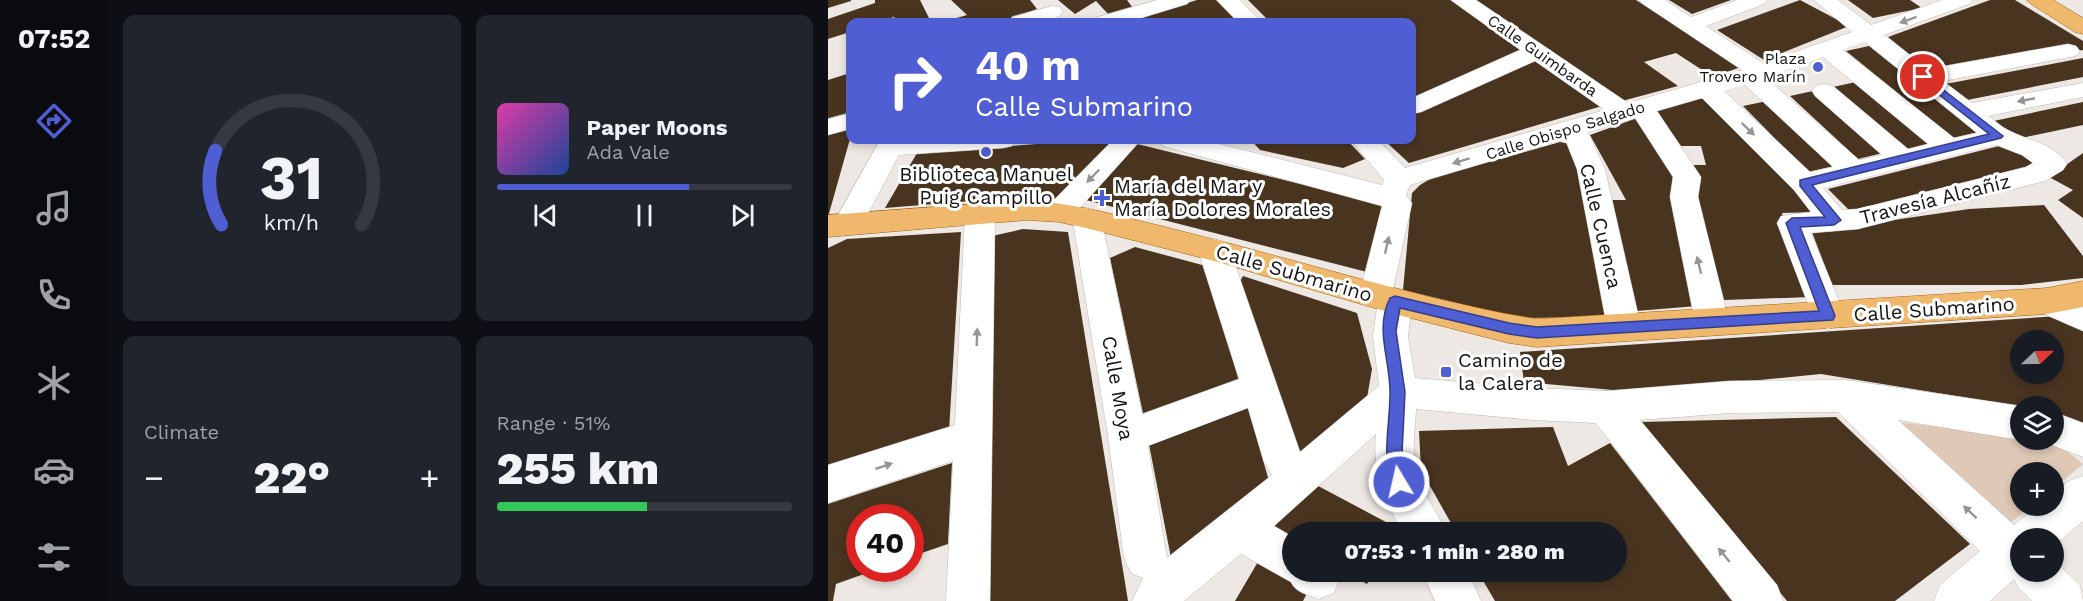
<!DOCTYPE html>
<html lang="en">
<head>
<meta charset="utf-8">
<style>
	:root { --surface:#171b24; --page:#20242c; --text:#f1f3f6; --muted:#9ea1a6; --line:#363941; --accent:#4f5ed3 }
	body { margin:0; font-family:"Work Sans",sans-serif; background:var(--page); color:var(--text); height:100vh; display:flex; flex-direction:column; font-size:22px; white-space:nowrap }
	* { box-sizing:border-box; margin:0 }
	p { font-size:20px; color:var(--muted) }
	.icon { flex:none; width:33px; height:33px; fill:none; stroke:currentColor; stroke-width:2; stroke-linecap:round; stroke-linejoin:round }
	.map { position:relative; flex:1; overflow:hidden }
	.sheet { display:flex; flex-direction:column; gap:15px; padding:15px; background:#0d0f14; width:720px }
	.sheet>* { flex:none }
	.hud { position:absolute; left:18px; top:18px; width:570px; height:126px; border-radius:12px; box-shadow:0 3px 9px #0003; background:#4f5ed3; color:#fff; overflow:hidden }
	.needle { width:39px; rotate:68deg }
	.buttons { position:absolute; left:1182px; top:330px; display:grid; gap:12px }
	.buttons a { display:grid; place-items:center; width:54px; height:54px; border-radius:50%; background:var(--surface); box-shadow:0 3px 9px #0003; font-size:30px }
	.speed { position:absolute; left:18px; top:504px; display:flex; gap:12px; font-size:30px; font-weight:700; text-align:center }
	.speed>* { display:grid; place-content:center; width:78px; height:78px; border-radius:50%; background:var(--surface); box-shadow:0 3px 9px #0003; line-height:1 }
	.speed .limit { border:9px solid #d22; background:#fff; color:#111 }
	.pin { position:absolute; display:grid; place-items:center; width:51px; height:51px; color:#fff; margin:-26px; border:3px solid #fff; border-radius:50%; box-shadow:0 2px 6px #0007 }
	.me { position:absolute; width:66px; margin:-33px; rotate:351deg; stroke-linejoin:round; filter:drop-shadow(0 0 4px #0008) }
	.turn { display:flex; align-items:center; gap:21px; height:126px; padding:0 30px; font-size:27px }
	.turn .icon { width:78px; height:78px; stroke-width:2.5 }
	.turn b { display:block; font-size:42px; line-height:51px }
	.big { font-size:45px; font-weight:800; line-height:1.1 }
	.sheet .card { flex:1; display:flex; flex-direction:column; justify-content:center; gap:9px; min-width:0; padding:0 21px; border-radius:12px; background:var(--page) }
	.sheet .dial { align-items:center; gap:0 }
	.dial svg { height:156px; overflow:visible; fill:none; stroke:var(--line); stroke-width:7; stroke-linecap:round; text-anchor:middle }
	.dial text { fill:var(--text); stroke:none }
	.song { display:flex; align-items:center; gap:18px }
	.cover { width:72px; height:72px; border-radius:9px; background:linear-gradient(135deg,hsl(320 70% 55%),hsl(220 70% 35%)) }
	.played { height:6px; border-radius:3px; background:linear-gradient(90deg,var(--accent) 65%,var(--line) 65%) }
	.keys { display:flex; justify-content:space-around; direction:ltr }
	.heat { display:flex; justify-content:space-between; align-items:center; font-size:33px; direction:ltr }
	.charge { height:9px; border-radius:4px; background:linear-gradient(90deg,#34c759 51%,var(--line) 0) }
	.sheet .tiles { flex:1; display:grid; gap:15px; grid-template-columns:repeat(2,1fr) }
	.trip { position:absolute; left:454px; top:522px; width:345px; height:60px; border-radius:30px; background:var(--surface); box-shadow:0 3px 9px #0003; font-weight:800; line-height:60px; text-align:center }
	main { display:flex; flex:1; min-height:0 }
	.tab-bar { display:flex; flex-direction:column; width:108px; justify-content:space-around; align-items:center; background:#090b0e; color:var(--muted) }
	.tab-bar .icon { width:42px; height:42px }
	.tab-bar .selected { color:var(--accent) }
	.tab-bar b { font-size:27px; color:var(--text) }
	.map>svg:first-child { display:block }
	.green { fill:#dfc9b6 }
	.building { fill:#493420; fill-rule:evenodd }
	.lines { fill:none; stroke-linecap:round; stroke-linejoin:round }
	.minor-casing { stroke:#bfbab6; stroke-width:1 }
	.major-casing { stroke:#9d5f0d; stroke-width:1 }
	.minor { fill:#fff; fill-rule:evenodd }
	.major { fill:#f0b86c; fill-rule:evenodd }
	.oneway { fill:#969595 }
	.route { fill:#4f5ed3; stroke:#333d89; stroke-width:1.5 }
	.poi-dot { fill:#4f5ed3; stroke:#fff; stroke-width:2 }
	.labels { text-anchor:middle; stroke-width:6; stroke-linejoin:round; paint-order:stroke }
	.far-street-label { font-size:16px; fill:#161413; stroke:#fff }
	.far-poi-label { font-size:16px; fill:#161413; stroke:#fff; text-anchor:end }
	.poi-label { font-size:20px; fill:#161413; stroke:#fff; text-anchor:start }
	.street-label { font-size:20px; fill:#161413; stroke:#fff }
</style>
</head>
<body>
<main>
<nav class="tab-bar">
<b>07:52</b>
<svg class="icon selected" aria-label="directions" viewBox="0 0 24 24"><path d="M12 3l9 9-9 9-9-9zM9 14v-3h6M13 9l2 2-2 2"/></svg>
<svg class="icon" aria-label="music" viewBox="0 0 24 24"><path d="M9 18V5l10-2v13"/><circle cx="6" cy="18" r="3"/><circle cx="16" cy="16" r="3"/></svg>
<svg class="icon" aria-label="phone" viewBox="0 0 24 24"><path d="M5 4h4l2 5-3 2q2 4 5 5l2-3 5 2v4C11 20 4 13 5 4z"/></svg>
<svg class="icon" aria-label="climate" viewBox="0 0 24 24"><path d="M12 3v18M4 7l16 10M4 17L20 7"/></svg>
<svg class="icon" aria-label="car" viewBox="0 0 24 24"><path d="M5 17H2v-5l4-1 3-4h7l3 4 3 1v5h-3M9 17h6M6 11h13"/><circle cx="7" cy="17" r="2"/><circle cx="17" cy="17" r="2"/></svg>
<svg class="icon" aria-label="filters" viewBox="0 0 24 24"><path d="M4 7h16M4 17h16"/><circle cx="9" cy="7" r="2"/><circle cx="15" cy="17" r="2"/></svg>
</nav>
<section class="sheet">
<div class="tiles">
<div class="card dial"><svg viewBox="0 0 100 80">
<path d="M14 69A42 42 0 1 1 86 69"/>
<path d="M14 69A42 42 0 0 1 11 31" stroke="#4f5ed3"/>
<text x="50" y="56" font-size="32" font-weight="700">31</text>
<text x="50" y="72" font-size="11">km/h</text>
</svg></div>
<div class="card">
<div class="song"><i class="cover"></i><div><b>Paper Moons</b><p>Ada Vale</p></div></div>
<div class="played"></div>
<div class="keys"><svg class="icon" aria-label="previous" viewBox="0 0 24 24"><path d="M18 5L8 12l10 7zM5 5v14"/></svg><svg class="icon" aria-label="pause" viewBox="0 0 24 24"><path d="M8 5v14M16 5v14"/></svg><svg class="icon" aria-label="next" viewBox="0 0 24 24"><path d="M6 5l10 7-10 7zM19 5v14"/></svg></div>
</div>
<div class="card"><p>Climate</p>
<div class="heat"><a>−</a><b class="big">22°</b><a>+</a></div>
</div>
<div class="card"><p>Range · 51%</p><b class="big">255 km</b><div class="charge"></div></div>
</div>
</section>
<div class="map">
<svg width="1255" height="601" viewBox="0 0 1255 601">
	<rect width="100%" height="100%" fill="#ede8e3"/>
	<!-- green -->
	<path class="green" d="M 1069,422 L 1192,436 L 1192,440 L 1225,440 L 1255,464 L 1226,488 L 1226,472 L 1192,472 L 1192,506 L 1204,506 L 1178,526 Z"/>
	<!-- building -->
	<path class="building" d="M 0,0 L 23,0 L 23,1 L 0,8 Z
		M 47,0 L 92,0 L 101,18 L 89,22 L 70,22 L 66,17 L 50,22 L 22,22 L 22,32 L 0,39 L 0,19 L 47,3 Z
		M 123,0 L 202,0 L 209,9 L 173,22 L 115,22 L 139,15 Z
		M 230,0 L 299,0 L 305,8 L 281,15 L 268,1 L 247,14 Z
		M 369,0 L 388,0 L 410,22 L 299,22 Z
		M 420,0 L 623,0 L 700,53 L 584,102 L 584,22 L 442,22 Z
		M 640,0 L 808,0 L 913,67 L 885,77 L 848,53 L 816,62 L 850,86 L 794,101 Z
		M 841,0 L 903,0 L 864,14 Z
		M 972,0 L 1021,26 L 936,60 L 889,30 Z
		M 1020,0 L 1082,0 L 1094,8 L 1045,18 Z
		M 1162,0 L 1187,0 L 1255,41 L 1255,50 L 1102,71 L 1060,37 Z
		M 1041,46 L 1150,132 L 1125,138 L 1018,51 Z
		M 706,58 L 774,106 L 581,163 L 556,140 L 584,140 L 584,111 Z
		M 1255,58 L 1255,77 L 1134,101 L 1112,85 Z
		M 22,73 L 22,114 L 0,120 L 0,80 Z
		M 1028,82 L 1103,144 L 1077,150 L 1005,87 Z
		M 985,91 L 1055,153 L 1030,159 L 962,96 Z
		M 871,98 L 885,101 L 990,212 L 954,213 L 983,297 L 896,300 L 862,165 L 878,165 L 873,146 L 853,146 L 827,109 Z
		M 939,101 L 1006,166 L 980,172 L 915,106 Z
		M 1255,102 L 1255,125 L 1184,140 L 1161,122 Z
		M 812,117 L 847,173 L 869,306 L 808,311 L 782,200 L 798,200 L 762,135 Z
		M 22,127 L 22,139 L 0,217 L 0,134 Z
		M 423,140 L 519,140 L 537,159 L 515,168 L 432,150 Z
		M 250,141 L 289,143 L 231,200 L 193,197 L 57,208 L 89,153 Z
		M 732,142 L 742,144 L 755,181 L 779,317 L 691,318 L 575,290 L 584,193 L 592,185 L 604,178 Z
		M 1183,143 L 1212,165 L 1025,214 L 1000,189 Z
		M 309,144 L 558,205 L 539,272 L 254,199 Z
		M 1255,153 L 1255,218 L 1230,200 L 1245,190 L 1221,177 Z
		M 1216,205 L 1255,256 L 1255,278 L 1193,285 L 1004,285 L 984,232 L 1141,209 Z
		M 195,229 L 240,232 L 300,601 L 161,601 L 164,236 Z
		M 133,232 L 121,431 L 0,471 L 0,248 L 19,239 Z
		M 307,247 L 378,266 L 412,384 L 316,418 L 282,258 Z
		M 415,276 L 529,313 L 544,369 L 539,398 L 509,433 L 464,457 L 409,287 Z
		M 1232,316 L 1255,326 L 1255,423 L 1226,416 L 1226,406 L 1192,406 L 1192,408 L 1165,402 L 993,374 L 807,392 L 696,382 L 692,352 ZM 1192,340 L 1226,340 L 1226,374 L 1192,374 Z
		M 419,404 L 441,481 L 344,563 L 320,439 Z
		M 1008,417 L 1142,544 L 1067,601 L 959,601 L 812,422 Z
		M 725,427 L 740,466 L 782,443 L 904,601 L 667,601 L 650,572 L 789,572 L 789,532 L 628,532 L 593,470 L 591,431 Z
		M 124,463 L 120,544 L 82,557 L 82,518 L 32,518 L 32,568 L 50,569 L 8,584 L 5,601 L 0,601 L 0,504 Z
		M 479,480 L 571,529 L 569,532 L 465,532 L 465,542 L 444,530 Z
		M 431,560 L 484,584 L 475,601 L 407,601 Z
		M 516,572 L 546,572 L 539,584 Z"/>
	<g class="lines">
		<!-- minor casing -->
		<g class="minor-casing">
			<path id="minor" d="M 329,0 L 363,0 L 359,4 L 300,22 L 267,22 L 270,17 Z
				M 389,0 L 412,0 L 433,22 L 410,22 Z
				M 623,0 L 648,0 L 800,103 L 914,70 L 815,4 L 811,0 L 837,0 L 863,17 L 909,0 L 940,0 L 936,4 L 878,26 L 935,63 L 1024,32 L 986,0 L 1010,0 L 1043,25 L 1114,0 L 1145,0 L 1141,4 L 1056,35 L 1100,69 L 1240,44 L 1248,46 L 1252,51 L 1248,56 L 1115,81 L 1144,103 L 1255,83 L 1255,97 L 1160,116 C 1167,120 1173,127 1180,130 C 1200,141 1226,143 1239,164 L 1235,170 L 1217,181 L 1030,229 L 983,233 L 1017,316 L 1012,325 L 1000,329 L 988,325 L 949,223 L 953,216 L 983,212 L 966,190 L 874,98 L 829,111 L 873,177 L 870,197 L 901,322 L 896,332 L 884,335 L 872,332 L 867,322 L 842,197 L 845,177 L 807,118 L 760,132 L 777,169 L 813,327 L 808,337 L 796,341 L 784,337 L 779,327 L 749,169 L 737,139 L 582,185 L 578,195 L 584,203 L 565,289 L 579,292 L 584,301 L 580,336 L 587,378 L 705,388 L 778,391 L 902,381 L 1018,380 L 1193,406 L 1192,440 L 1070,420 L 1186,525 L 1210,506 L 1226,506 L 1226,493 L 1241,481 L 1255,476 L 1255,521 L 1226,546 L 1226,538 L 1192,538 L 1192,572 L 1226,572 L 1226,561 L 1252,585 L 1255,601 L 1204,601 L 1190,587 L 1186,579 L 1162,601 L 1106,601 L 1112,585 L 1152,551 L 1010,412 L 902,413 L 812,420 L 949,585 L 955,601 L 905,601 L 768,423 L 705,420 L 588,409 C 587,433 582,459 591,481 C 598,499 611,514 617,532 L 574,532 C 557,500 544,471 548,434 L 446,526 L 465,537 L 465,572 L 510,572 L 512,577 L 506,593 L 490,599 C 480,595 467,592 463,582 L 413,554 L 356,601 L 304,601 L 315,578 L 303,573 L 296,558 L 280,436 L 244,216 L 231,222 L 221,219 L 216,212 L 221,205 L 285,140 L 313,140 L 250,210 L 258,208 L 269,211 L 273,218 L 314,414 L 411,379 L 370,250 L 375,242 L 386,239 L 397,242 L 402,250 L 472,452 L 551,386 L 545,336 L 549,308 L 535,305 L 531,296 L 554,206 L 335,146 L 331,140 L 375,140 L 554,185 L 556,180 L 523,140 L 550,140 L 577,168 L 777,110 L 707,61 L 593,112 L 584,114 L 584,98 L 692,50 ZM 1037,42 L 1149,133 L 1126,138 L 1015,50 ZM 995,57 L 1100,144 L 1080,149 L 1005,86 L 996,84 L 987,86 L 984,91 L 987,96 L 1054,155 L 1031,160 L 938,78 ZM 917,85 L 1005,167 L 982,172 L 896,91 ZM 1168,145 L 1194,155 L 1205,163 L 1198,167 L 1030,209 L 1014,210 L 995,188 ZM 420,408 L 436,462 L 444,475 L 339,558 L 320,446 Z
				M 224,6 L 232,7 L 235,12 C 225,26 196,24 181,22 L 184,17 Z
				M 22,113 L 22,129 L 0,135 L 0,119 Z
				M 52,140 L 188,140 L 184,146 L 175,148 L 71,155 L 31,231 L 20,235 L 9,231 L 5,224 Z
				M 152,204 L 162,207 L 167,214 L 162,601 L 118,601 L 125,461 L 0,503 L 0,465 L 127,425 L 137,214 L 142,207 Z
				M 1219,288 L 1255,303 L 1255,331 L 1207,310 L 1202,301 L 1207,292 Z
				M 1226,412 L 1255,423 L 1255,457 L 1213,441 L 1226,440 Z
				M 594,572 L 640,572 L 653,601 L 607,601 Z"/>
		</g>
		<!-- major casing -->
		<g class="major-casing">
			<path id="major" d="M 1199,0 L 1225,0 L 1255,18 L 1255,34 L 1247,32 L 1203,4 Z
				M 199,200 C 246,203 291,216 337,227 C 428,249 516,276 606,298 C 641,306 674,314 709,319 L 1219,288 L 1255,281 L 1255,307 L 1219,314 L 709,347 L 681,343 L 567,314 L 386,261 L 258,228 L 231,222 L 199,220 L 0,237 L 0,215 Z"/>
		</g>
		<!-- minor -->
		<use href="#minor" class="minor"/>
		<!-- major -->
		<use href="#major" class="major"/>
	</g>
	<!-- one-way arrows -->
	<defs><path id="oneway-solid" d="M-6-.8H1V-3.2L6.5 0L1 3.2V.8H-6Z" transform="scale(1.5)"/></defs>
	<g class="oneway">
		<use href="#oneway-solid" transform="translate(1080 20) rotate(160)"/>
		<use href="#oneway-solid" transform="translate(1198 100) rotate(169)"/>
		<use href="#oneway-solid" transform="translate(920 129) rotate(44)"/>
		<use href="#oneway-solid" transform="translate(633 161) rotate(163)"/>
		<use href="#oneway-solid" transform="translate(265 176) rotate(134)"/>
		<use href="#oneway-solid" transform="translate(559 245) rotate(-77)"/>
		<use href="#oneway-solid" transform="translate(871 265) rotate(-103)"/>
		<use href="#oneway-solid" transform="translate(149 337) rotate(-88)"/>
		<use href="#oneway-solid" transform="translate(56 466) rotate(-18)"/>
		<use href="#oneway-solid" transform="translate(1142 512) rotate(-137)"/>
		<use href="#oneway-solid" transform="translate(896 555) rotate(-129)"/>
	</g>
	<!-- route -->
	<path class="route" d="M 1095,74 L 1175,136 L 1173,138 L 984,185 L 1013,220 L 1006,225 L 972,227 L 1007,316 L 1005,320 L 709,338 L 681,334 L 572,308 L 568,331 L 577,392 L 574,453 L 580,482 L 577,487 L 571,490 L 565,487 C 553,458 562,425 562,394 C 563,362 546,329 562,298 L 567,296 L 681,323 L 709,327 L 991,311 L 958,223 L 964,218 L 997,217 L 972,186 L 972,180 L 1161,134 L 1091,79 L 1091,75 Z"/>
	<!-- markers -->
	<g class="poi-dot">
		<circle cx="990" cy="67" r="6"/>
		<circle cx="158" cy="152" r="6"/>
		<path d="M271 189h6v6h6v6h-6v6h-6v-6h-6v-6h6z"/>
		<rect x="612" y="366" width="12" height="12" rx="3"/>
	</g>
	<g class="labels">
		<!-- far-street labels -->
		<g class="far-street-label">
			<text transform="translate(715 55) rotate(35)" y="6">Calle Guimbarda</text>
			<text transform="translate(737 130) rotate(-17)" y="6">Calle Obispo Salgado</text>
		</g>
		<!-- far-poi labels -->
		<g class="far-poi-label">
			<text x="978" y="64">Plaza<tspan x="978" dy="18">Trovero Marín</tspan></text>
		</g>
		<!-- poi labels -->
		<g class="poi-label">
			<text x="158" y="181" text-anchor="middle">Biblioteca Manuel<tspan x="158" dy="23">Puig Campillo</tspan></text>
			<text x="286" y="193">María del Mar y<tspan x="286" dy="23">María Dolores Morales</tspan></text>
			<text x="630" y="367">Camino de<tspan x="630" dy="23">la Calera</tspan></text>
		</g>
		<!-- street labels -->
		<g class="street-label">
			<text transform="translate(1107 199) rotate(-14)" y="7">Travesía Alcañíz</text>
			<text transform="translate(773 226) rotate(77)" y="7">Calle Cuenca</text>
			<text transform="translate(466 273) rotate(16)" y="7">Calle Submarino</text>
			<text transform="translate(1106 309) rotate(-4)" y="7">Calle Submarino</text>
			<text transform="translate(290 388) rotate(80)" y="7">Calle Moya</text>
		</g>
	</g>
</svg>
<div class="buttons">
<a><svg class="needle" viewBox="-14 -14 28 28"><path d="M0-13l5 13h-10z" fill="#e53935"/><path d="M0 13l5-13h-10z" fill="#9ea1a6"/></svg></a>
<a><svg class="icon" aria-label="layers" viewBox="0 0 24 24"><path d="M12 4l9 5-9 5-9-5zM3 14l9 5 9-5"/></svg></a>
<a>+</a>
<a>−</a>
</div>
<div class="speed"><div class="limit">40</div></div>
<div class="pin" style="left:1095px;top:77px;background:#d93025"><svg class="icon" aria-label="arrive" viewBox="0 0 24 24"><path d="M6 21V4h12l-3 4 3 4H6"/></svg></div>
<svg class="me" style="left:571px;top:482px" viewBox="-20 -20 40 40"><circle r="17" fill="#4f5ed3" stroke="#fff" stroke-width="3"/><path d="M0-11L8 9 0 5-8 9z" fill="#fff"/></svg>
<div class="trip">07:53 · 1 min · 280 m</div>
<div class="hud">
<div class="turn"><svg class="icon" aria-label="right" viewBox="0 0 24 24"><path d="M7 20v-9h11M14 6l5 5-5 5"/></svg><div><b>40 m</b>Calle Submarino</div></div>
</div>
</div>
</main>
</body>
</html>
